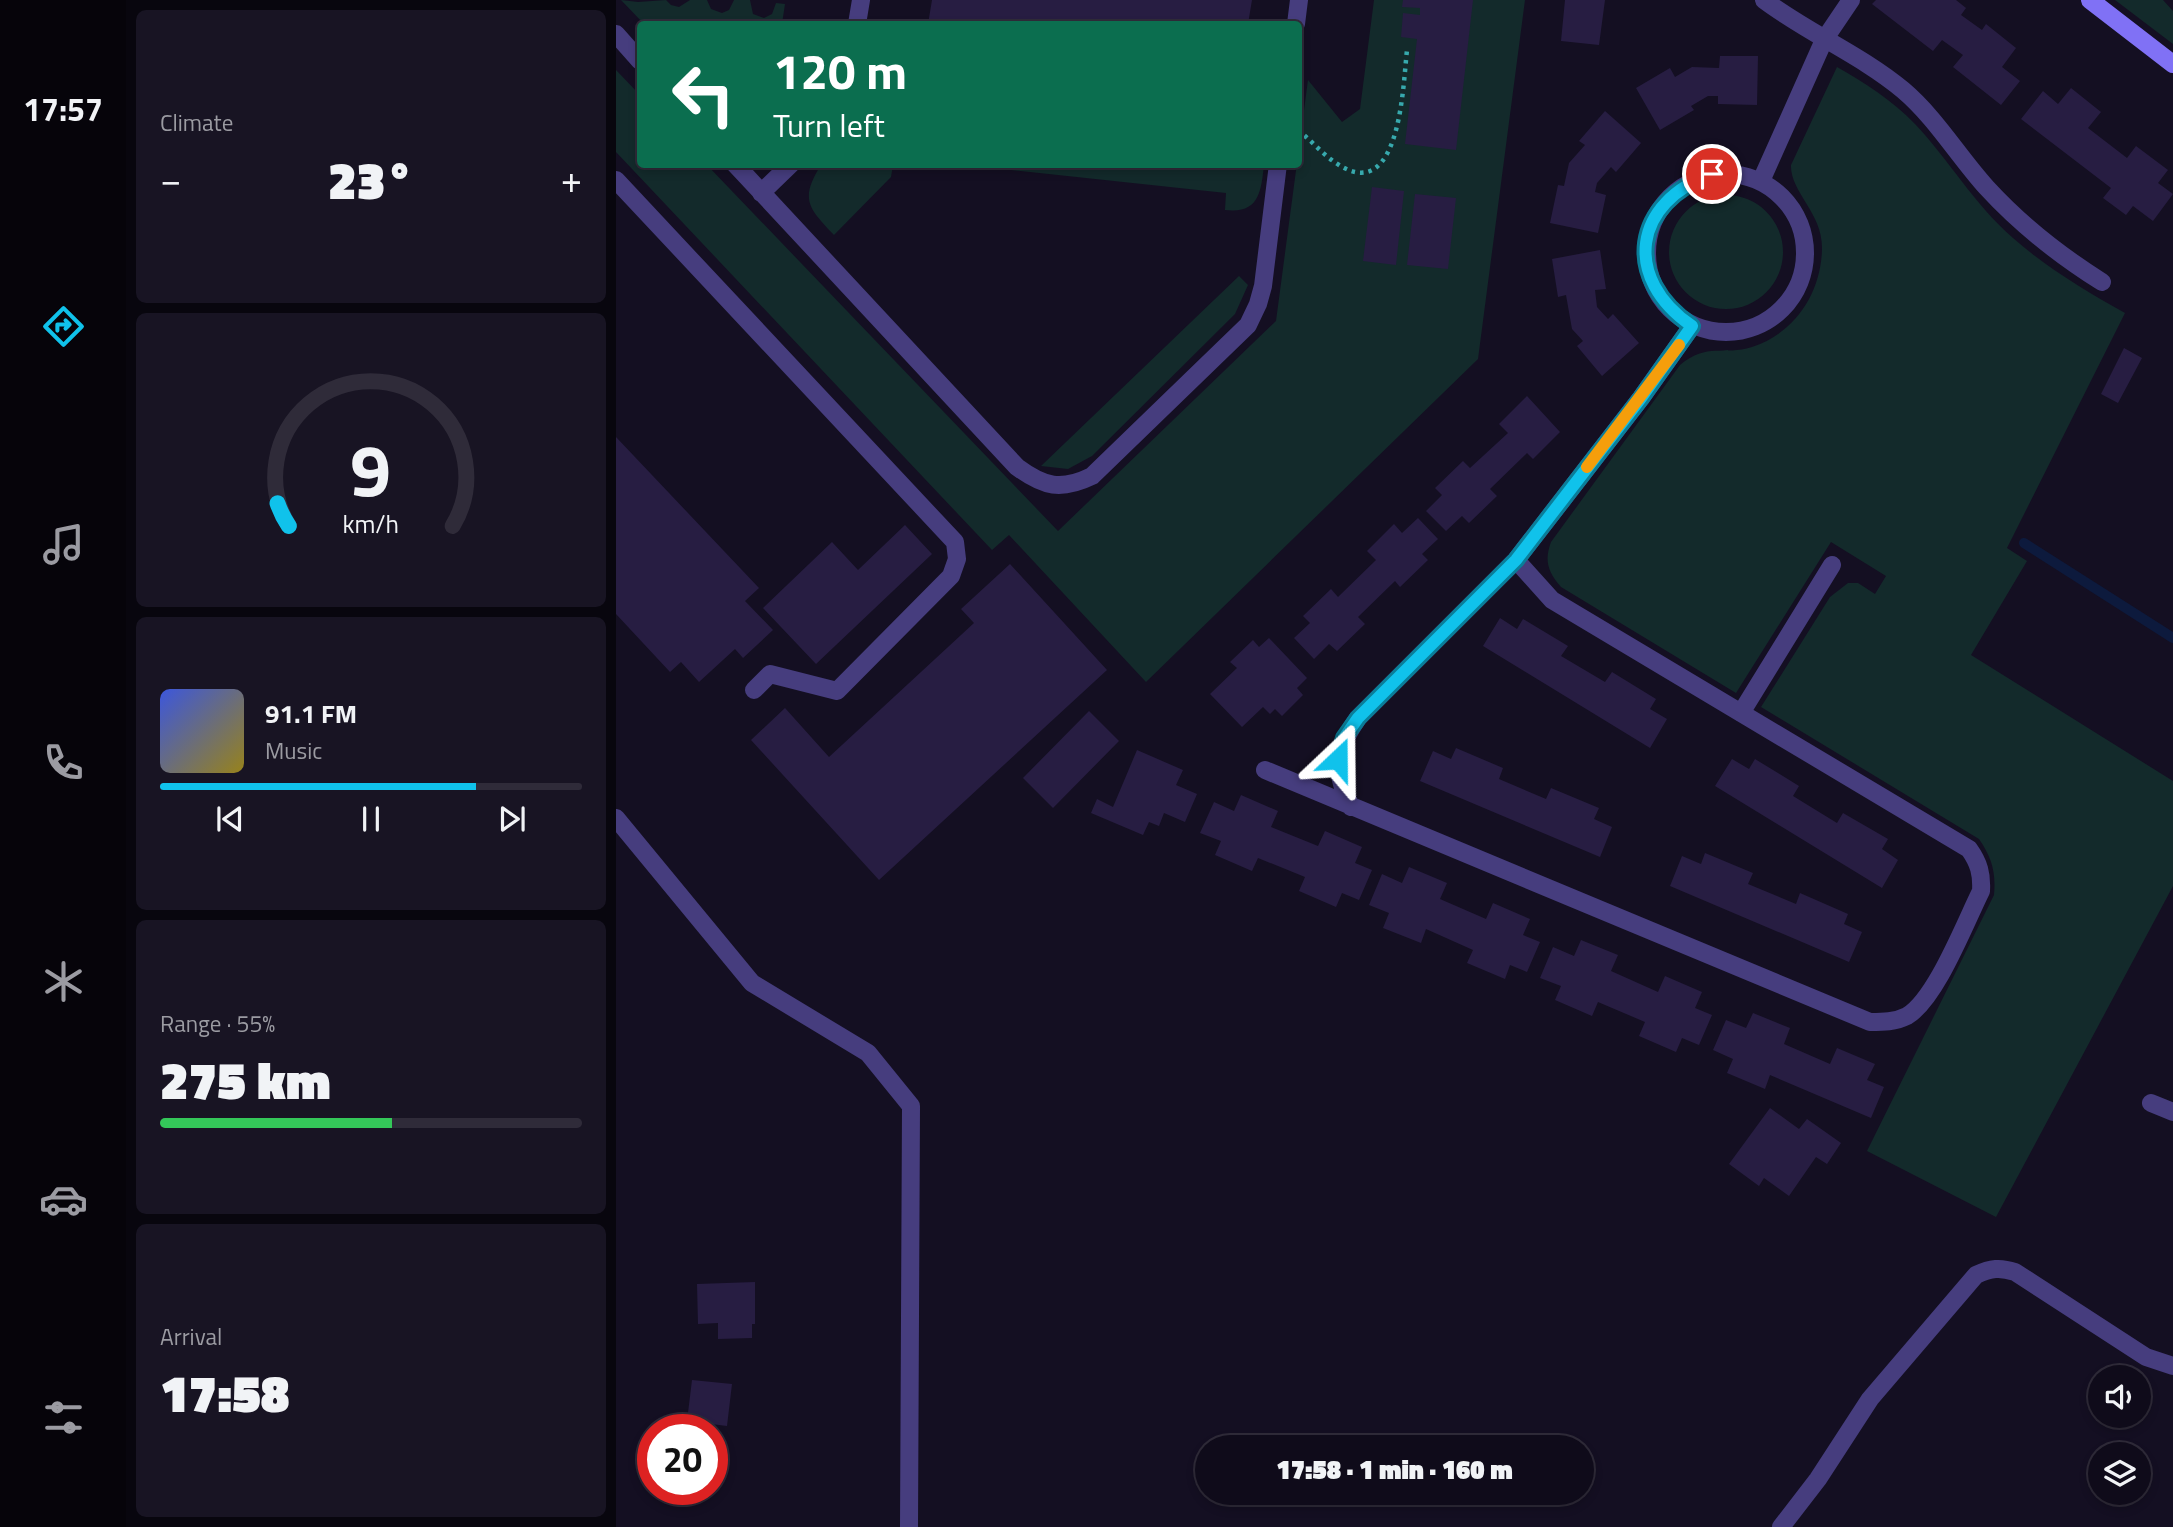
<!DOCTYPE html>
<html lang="en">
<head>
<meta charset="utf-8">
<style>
	:root { --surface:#0f0b1a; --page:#181423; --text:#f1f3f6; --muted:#9b9ba2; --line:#2f2b39; --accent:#10c2eb }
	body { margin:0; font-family:"Titillium Web",sans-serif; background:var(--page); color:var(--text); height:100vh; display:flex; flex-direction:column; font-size:26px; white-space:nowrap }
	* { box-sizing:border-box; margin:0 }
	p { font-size:23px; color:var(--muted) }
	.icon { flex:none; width:38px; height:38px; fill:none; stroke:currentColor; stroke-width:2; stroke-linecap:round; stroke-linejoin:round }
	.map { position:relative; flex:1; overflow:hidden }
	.sheet { display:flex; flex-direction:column; gap:10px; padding:10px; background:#08060e; width:490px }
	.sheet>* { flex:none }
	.banner { position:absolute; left:21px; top:21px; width:665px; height:147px; border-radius:7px; box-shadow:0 4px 10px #0003,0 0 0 2px var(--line); background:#0b6e4f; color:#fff; overflow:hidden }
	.buttons { position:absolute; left:1472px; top:1365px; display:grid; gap:14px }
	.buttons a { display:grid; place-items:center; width:63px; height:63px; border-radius:50%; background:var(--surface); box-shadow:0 4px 10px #0003,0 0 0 2px var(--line); font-size:35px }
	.speed { position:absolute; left:21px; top:1414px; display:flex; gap:14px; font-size:35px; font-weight:700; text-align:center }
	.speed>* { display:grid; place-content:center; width:91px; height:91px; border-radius:50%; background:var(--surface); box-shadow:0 4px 10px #0003,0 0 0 2px var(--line); line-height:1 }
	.speed .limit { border:10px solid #d22; background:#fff; color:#111 }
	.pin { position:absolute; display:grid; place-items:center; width:60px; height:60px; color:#fff; margin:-30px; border:4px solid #fff; border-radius:50%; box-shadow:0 2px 7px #0007 }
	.me { position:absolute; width:77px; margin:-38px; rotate:23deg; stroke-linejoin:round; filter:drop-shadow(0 0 5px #0008) }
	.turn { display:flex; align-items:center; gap:24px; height:147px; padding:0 21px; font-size:32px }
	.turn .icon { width:91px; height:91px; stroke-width:2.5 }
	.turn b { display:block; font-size:49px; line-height:60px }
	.big { font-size:52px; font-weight:800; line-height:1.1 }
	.sheet .widget { flex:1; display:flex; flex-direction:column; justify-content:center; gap:10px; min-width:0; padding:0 24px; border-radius:10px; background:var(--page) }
	.sheet .dial { align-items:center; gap:0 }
	.dial svg { height:182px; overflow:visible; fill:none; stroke:var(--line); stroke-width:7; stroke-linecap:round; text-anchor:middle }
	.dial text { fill:var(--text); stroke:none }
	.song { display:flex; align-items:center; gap:21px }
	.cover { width:84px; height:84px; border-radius:10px; background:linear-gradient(135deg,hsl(230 70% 55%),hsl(50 70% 35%)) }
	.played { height:7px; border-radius:4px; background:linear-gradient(90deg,var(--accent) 75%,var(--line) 75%) }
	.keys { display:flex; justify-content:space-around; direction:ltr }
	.heat { display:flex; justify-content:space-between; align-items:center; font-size:38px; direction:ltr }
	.charge { height:10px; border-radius:5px; background:linear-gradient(90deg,#34c759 55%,var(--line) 0) }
	.trip { position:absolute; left:579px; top:1435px; width:399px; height:70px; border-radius:35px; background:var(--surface); box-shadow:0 4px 10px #0003,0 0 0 2px var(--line); font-weight:800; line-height:70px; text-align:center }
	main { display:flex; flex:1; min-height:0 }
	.dock { display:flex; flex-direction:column; width:126px; justify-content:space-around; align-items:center; background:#06040a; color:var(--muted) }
	.dock .icon { width:49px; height:49px }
	.dock .current { color:var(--accent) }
	.dock b { font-size:32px; color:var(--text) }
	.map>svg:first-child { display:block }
	.green { fill:#132a2b }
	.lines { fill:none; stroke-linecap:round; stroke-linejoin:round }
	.stream { stroke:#0d1a3d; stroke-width:10 }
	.building { fill:#271d42 }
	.path { stroke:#37a9ad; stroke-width:4.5; stroke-dasharray:3.5 5; stroke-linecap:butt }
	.lane { stroke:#463d7e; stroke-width:18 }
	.street { stroke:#463d7e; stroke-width:18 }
	.secondary { stroke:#8071f5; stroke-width:18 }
	.route-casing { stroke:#0a7e99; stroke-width:18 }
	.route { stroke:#10c2eb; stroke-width:12 }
	.slow { stroke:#f59e0b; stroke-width:12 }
</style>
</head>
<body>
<main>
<nav class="dock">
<b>17:57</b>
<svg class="icon current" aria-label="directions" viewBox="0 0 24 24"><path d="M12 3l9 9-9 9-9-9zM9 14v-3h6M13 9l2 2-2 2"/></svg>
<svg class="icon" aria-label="music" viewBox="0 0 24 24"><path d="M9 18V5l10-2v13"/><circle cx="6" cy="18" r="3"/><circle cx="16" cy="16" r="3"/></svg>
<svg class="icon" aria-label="phone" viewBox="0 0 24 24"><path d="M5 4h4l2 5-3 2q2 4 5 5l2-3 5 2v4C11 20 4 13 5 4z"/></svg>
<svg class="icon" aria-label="climate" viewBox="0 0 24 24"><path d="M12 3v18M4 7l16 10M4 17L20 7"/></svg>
<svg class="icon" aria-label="car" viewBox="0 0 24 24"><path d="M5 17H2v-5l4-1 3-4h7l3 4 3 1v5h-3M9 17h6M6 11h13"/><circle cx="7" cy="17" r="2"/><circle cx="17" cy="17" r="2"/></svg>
<svg class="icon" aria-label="filters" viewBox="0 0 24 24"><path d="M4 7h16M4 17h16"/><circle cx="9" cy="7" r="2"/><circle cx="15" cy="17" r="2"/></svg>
</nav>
<section class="sheet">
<div class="widget"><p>Climate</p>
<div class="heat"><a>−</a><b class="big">23°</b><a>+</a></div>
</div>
<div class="widget dial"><svg viewBox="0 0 100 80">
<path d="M14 69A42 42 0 1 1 86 69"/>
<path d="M14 69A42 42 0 0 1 9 59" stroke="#10c2eb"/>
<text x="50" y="56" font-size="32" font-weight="700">9</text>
<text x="50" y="72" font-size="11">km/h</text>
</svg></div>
<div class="widget">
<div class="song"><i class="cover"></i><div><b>91.1 FM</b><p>Music</p></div></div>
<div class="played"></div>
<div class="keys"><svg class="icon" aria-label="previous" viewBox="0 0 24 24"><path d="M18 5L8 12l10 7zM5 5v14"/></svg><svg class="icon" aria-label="pause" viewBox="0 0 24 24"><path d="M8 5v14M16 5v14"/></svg><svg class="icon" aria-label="next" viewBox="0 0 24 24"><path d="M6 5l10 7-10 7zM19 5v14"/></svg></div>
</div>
<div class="widget"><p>Range · 55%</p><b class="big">275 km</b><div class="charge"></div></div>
<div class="widget"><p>Arrival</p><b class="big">17:58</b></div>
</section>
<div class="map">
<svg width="1557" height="1527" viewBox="0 0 1557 1527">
	<rect width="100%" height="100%" fill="#140f22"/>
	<!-- green -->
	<path class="green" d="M 5,0 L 22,2 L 50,0 L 55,5 L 63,7 L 74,0 L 91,0 L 95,9 L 106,13 L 113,10 L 118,0 L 134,0 L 137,14 L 148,18 L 156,14 L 160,3 L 169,4 L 166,24 L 28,24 Z
		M 758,0 L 909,0 L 862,359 L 530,682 L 393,535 L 376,550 L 0,152 L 0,70 L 24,95 L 24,164 L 91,165 L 442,531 L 660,321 L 692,80 L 726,122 L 744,109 Z
		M 1499,0 L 1547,0 L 1557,11 L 1557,44 Z
		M 1221,67 C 1249,83 1276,100 1299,124 C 1333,160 1358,204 1397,238 C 1431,268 1470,291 1509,313 L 1391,548 L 1411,561 L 1355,655 L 1557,781 L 1557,886 L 1380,1217 L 1251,1151 L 1378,895 C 1380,872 1376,858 1363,839 L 1145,707 L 1214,597 L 1232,583 L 1242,583 L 1259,594 L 1270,576 L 1215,542 L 1120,693 L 945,587 C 932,572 928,561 935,542 L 1064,365 C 1092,342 1107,356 1136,347 C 1179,333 1205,293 1206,249 C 1207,213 1174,192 1175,165 Z
		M 205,165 L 277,165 L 275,177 L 218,235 C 193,208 183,200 205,165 Z
		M 394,165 L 648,165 C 645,192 643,214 609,210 L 610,193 L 395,170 Z
		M1053 252a57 57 0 1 1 114 0a57 57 0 1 1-114 0Z
		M 623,276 L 632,285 L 619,314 L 476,456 L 452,469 L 425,466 Z"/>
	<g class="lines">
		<!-- stream -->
		<path class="stream" d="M 1408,543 L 1557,638"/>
	</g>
	<!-- building -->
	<path class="building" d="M 316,0 L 636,0 L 632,24 L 312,24 Z
		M 787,0 L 857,0 L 840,150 L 789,144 L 801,39 L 785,37 L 787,13 L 804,15 L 804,8 L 786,7 Z
		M 949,0 L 989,0 L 983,45 L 945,41 Z
		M 1260,0 L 1340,0 L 1350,8 L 1345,15 L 1366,30 L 1370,24 L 1400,48 L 1386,67 L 1404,81 L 1385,105 L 1337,67 L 1347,55 L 1326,40 L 1317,51 L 1256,4 Z
		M 1104,56 L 1142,56 L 1141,105 L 1102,104 L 1102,96 L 1092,96 L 1075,106 L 1078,110 L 1044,130 L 1020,88 L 1054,68 L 1059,77 L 1076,67 L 1103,68 Z
		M 1455,88 L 1485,112 L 1472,128 L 1511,158 L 1520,146 L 1552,170 L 1542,183 L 1557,194 L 1537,221 L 1517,206 L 1510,215 L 1487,198 L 1495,188 L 1405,119 L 1427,91 L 1442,104 Z
		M 989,111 L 1025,143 L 1000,172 L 995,167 L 981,183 L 979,192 L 990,195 L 982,233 L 934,223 L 942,185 L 948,186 L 953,163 L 969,145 L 963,141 Z
		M 756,187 L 788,191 L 780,265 L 747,261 Z
		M 799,194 L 840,198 L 832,269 L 791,265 Z
		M 984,250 L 990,289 L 979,290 L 981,307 L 992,319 L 997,314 L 1023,343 L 986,376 L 961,346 L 967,341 L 956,329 L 950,295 L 942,297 L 936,259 Z
		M 1508,348 L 1526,358 L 1502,403 L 1485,394 Z
		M 911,396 L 944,432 L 917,459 L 911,453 L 874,489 L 881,496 L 853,523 L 846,516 L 830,531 L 810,511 L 826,495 L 819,488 L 847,461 L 854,468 L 892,433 L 883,424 Z
		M 0,437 L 143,588 L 129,601 L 157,630 L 127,658 L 119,649 L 83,682 L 65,662 L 54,672 L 0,614 Z
		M 802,518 L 822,539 L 806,554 L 812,560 L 784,587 L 779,581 L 742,617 L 749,624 L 721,651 L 713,644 L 698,659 L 678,638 L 694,623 L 687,616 L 715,589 L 722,597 L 760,560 L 751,551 L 778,524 L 786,533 Z
		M 289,525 L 316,554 L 200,664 L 147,608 L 216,542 L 242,570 Z
		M 394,564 L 491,670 L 263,880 L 135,740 L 169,708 L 213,757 L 358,623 L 345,609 Z
		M 884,618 L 901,629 L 907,619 L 952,646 L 945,656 L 989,682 L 996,672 L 1040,699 L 1034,709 L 1051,719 L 1034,748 L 867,646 Z
		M 653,638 L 691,678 L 681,688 L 687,695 L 666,716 L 659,709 L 654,714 L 647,707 L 626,727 L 594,694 L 621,668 L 614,662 L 637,640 L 643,647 Z
		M 473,711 L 503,741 L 437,808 L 407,778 Z
		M 840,748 L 887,768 L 883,779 L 930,799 L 935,788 L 983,808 L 978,819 L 996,827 L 984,857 L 804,781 L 817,751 L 835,759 Z
		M 521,750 L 567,770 L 560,785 L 581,794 L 569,822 L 548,813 L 543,826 L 533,822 L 527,835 L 475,813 L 481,799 L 497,807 Z
		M 1116,759 L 1133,769 L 1139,759 L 1183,786 L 1177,796 L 1221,823 L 1227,813 L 1272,839 L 1266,849 L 1282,860 L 1266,888 L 1099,786 Z
		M 625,795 L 662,811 L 655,827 L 702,846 L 709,831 L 746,847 L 739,863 L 756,870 L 743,900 L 726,893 L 720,907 L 683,891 L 689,877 L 642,858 L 636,871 L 599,855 L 605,841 L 584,833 L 598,802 L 618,811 Z
		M 1089,853 L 1137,873 L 1132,884 L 1180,904 L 1184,893 L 1232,914 L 1228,924 L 1246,932 L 1233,962 L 1054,886 L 1066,856 L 1085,864 Z
		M 793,867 L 831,883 L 824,899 L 870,919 L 877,903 L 914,919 L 907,935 L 924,942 L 911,972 L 894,965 L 889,979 L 851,963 L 857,950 L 810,929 L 805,943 L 767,928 L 773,913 L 753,905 L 766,874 L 786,883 Z
		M 965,940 L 1002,955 L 995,971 L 1042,992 L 1049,976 L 1086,992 L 1079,1008 L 1096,1015 L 1083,1045 L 1066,1038 L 1060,1052 L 1023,1036 L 1029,1022 L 982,1002 L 976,1016 L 939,1000 L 945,986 L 924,978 L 937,947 L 958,956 Z
		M 1137,1013 L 1174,1028 L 1168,1044 L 1214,1064 L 1221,1048 L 1259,1064 L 1251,1080 L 1268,1087 L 1255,1118 L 1154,1075 L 1149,1089 L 1111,1073 L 1117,1059 L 1097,1050 L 1110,1020 L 1130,1028 Z
		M 1154,1108 L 1183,1129 L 1191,1119 L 1225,1143 L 1211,1164 L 1200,1157 L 1173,1196 L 1148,1178 L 1143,1186 L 1113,1164 Z
		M 139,1282 L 139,1324 L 136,1324 L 136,1338 L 102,1339 L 102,1323 L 82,1324 L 81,1284 Z
		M 76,1380 L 116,1384 L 111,1426 L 71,1421 Z"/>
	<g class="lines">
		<!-- path -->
		<path class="path" d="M 682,130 C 696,141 708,156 723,165 C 785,204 787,83 791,50"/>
		<!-- lane -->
		<path class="lane" d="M 1148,0 C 1192,33 1245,55 1287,90 C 1320,118 1342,156 1371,188 C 1405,225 1443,255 1486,282
			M 241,24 L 245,0
			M 680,24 L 683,0
			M 0,34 L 24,61
			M 119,164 L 401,467 C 428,487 445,491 476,476 L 632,325 L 642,304 L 647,286 L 662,164
			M1031 253a79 79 0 1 1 158 0a79 79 0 1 1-158 0Z
			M 0,180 L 339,542 L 341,559 L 335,576 L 221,691 L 154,674 L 138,690
			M 1145,181 L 1208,40 L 1235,0
			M 145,193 L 175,164
			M 1125,713 L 1216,565
			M 649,770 L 1254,1022 C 1267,1022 1279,1022 1291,1016 C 1320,999 1349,923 1365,891 C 1366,874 1363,863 1353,849 L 936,600 L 900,560
			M 735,807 C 717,770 719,751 742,718 L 900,560 L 1025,398 L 1076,326"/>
		<!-- street -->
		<path class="street" d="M 0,818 L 136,983 L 252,1053 L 295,1106 L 293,1527
			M 1535,1103 L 1557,1112
			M 1165,1527 L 1202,1479 L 1254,1399 L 1360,1275 C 1375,1268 1384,1267 1399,1272 L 1530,1357 L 1557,1366"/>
		<!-- secondary -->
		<path class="secondary" d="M 1474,0 L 1557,64"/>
	</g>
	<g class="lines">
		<!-- route casing -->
		<g class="route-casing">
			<path id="route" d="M 722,759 L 728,738 L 742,718 L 900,560 L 1025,398 L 1076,326 C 1006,278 1017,202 1096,174"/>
		</g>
		<!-- route -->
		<use href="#route" class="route"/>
		<!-- slow -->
		<path class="slow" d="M 971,467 L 1063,345"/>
	</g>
</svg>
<div class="buttons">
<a><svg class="icon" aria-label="sound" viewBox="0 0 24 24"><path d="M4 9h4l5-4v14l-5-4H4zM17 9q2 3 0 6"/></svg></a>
<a><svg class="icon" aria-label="layers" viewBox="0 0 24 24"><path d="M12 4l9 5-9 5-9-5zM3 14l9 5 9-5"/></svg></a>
</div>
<div class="speed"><div class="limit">20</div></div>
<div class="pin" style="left:1096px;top:174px;background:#d93025"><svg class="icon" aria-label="arrive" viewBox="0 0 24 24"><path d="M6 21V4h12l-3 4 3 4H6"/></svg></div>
<svg class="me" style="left:722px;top:759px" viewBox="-20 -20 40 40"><path d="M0-17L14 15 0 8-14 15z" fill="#10c2eb" stroke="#fff" stroke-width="4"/></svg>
<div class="trip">17:58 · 1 min · 160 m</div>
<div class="banner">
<div class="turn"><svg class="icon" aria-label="left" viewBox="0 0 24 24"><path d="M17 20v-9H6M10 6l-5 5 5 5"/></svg><div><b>120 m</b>Turn left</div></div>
</div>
</div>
</main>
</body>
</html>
